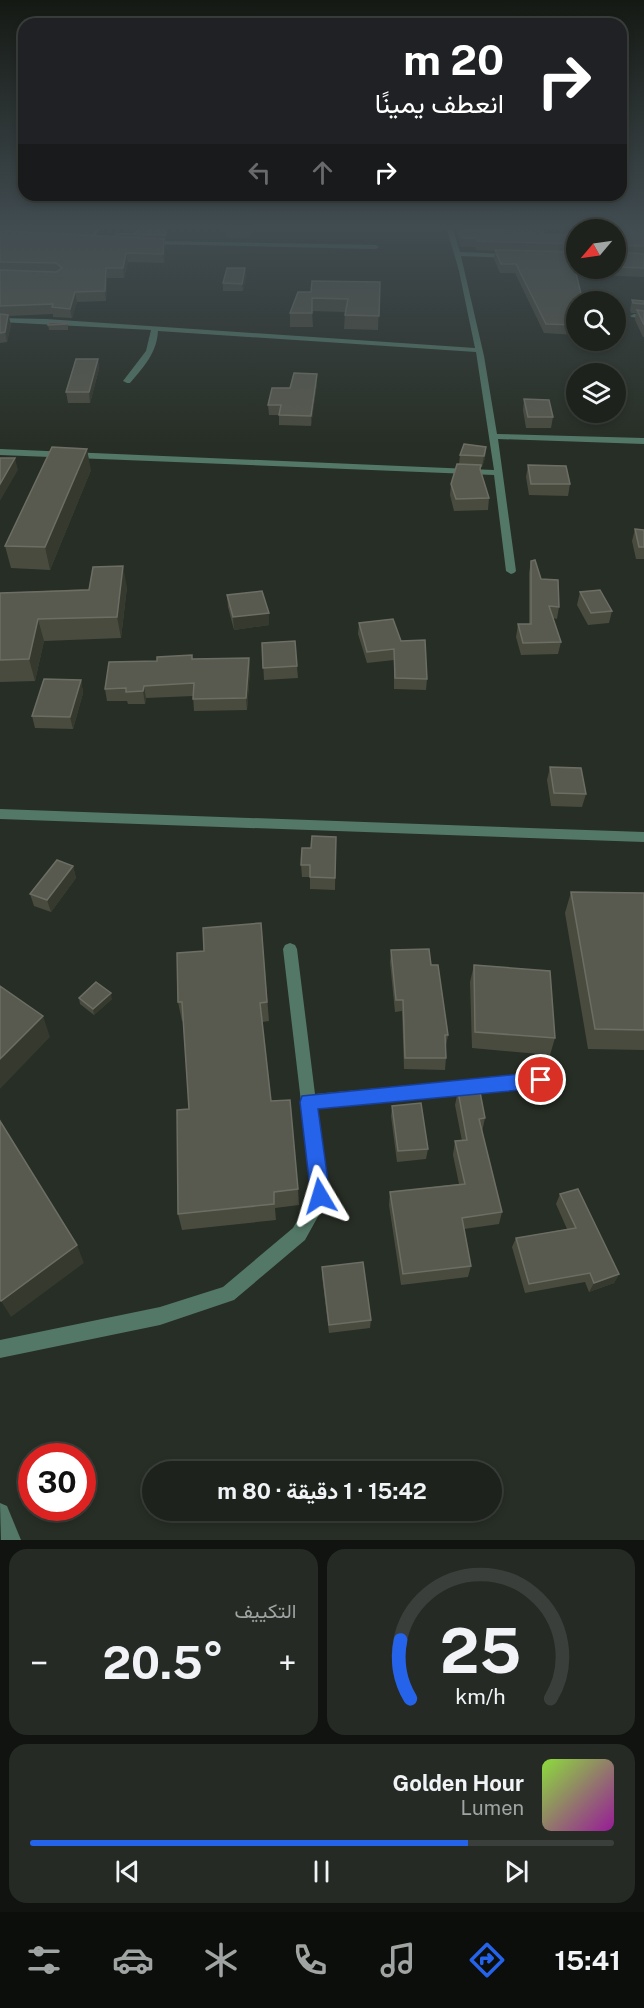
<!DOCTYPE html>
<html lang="ar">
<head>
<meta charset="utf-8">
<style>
	:root { --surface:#1d221c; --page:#252a25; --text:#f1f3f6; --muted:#a0a4a3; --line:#3b3f3b; --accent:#2563eb }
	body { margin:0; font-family:"Public Sans",Vazirmatn,sans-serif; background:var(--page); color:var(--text); direction:rtl; height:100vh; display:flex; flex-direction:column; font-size:22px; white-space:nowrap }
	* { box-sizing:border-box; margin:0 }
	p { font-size:20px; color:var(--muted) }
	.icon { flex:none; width:33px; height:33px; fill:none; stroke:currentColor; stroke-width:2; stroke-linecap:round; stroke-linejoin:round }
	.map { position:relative; height:1540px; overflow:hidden; direction:ltr }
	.panel { display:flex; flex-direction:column; gap:9px; padding:9px; background:#10130f; flex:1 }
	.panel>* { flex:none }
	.guide { position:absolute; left:18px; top:18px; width:609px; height:183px; border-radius:18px; box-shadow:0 3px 9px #0003,0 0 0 2px var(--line); direction:rtl; background:#202124; color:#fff; overflow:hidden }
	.needle { width:39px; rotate:241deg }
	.fabs { position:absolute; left:566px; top:219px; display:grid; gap:12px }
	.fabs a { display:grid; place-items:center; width:60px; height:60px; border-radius:50%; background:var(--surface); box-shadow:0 3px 9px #0003,0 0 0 2px var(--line); font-size:30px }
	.speed { position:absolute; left:18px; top:1443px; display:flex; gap:12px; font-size:30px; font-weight:700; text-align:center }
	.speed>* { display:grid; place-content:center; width:78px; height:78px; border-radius:50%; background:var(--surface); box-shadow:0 3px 9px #0003,0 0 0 2px var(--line); line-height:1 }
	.speed .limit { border:9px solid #d22; background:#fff; color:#111 }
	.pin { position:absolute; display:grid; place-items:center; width:51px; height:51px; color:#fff; margin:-26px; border:3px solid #fff; border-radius:50%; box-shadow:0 2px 6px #0007 }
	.me { position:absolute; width:66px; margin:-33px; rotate:353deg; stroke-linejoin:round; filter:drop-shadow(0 0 4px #0008) }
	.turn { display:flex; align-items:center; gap:21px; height:126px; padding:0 24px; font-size:27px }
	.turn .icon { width:78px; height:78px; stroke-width:2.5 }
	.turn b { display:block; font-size:42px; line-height:51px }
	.lanes { display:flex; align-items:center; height:57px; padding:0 24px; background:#0003; justify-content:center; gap:30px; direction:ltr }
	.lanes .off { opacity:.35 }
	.big { font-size:45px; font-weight:700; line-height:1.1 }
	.panel .widget { flex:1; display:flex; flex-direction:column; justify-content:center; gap:9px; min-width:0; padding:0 21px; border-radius:18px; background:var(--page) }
	.panel .dial { align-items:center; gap:0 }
	.dial svg { height:156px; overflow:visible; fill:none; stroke:var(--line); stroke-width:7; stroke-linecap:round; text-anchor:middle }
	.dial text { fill:var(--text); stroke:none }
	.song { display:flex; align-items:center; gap:18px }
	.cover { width:72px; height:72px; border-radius:9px; background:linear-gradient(135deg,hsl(90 70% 55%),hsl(300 70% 35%)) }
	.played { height:6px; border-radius:3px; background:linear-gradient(90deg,var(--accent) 75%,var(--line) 75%) }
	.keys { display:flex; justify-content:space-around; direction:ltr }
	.heat { display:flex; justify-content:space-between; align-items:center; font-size:33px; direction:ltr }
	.panel .tiles { flex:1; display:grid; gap:9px; grid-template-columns:1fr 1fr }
	.widget:last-child { grid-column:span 2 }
	.trip { position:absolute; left:142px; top:1461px; width:360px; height:60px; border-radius:30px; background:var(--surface); box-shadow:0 3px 9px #0003,0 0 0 2px var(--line); font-weight:700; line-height:60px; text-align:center; direction:rtl }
	.dock { display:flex; height:96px; justify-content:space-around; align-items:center; background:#0c0e0b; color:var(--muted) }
	.dock .icon { width:42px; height:42px }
	.dock .on { color:var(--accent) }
	.dock b { font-size:27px; color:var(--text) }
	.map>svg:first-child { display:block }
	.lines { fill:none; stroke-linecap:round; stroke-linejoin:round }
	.minor { fill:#537868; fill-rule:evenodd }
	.tertiary { fill:#537868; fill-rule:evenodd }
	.wall { fill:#494b3f }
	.shaded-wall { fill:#35392e }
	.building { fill:#585a4f; stroke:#6c6e64; stroke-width:1.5 }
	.route { fill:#2563eb; stroke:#184099; stroke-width:1.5 }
</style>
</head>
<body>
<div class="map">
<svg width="644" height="1540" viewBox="0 0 644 1540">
	<rect width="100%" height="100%" fill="#272e25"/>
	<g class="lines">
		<!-- minor -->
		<path class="minor" d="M 94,229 L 100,229 L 90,242 L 86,242 Z
			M 447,229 L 453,229 L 460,252 L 509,254 L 512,256 L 509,258 L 461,256 L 484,356 L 497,434 L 644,438 L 644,444 L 498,439 L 516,571 L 514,573 L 511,574 L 506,571 L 494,475 L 0,455 L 0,449 L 494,470 L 476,352 L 158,331 C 157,352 144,367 130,383 L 127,383 L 123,381 L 146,351 L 151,330 L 0,322 L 0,318 L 46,319 L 475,348 L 459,271 Z
			M 151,241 L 376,245 L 379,247 L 376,249 L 149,244 L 148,243 Z
			M 634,314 L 644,315 L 644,319 L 632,317 L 630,316 Z
			M 0,809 L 644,832 L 644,842 L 0,819 Z
			M 290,943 L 295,945 L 297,949 L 315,1094 L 541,1073 L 546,1075 L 549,1080 L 546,1085 L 541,1087 L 317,1109 L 328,1196 L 326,1202 L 305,1240 L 234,1300 L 160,1325 L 0,1358 L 0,1340 L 160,1307 L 223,1287 L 293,1228 L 312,1195 L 283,949 L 285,945 Z"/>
		<!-- tertiary -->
		<path class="tertiary" d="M 0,1503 L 7,1506 L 21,1540 L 1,1540 Z"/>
	</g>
	<!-- wall -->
	<path class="wall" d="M 3,229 L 95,229 L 92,235 L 115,236 L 115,234 L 134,234 L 139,229 L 167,229 L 166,239 L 165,239 L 165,248 L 164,263 L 128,262 L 124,278 L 107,278 L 106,301 L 77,302 L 72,318 L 53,317 L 53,314 L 9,316 L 11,325 L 7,342 L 0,343 L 0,231 L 3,231 Z
		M 226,229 L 254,229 L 249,238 L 227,238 Z
		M 456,229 L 515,229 L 516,231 L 544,234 L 576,235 L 576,268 L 615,268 L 615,230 L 584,229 L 644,229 L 644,277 L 577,274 L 576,335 L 544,333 L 515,273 L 500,273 L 494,259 L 495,251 L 476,250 L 475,247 L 461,247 Z
		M 246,275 L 243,291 L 223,291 L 223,283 Z
		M 380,282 L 378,330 L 344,329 L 345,312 L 312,311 L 313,327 L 290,327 L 290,313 L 311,292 Z
		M 632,300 L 644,301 L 644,337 L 643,337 L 635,320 L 636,313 L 631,313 L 630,310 Z
		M 68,323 L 68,330 L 49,330 L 48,325 Z
		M 98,359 L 99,369 L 90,403 L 68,403 L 66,392 Z
		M 317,383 L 311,426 L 279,425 L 279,415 L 269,415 L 268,405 L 290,388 Z
		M 524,399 L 553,417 L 551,428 L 526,428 L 523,410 Z
		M 486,447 L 485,458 L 482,467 L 481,467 L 480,471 L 489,498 L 488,510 L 454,511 L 450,495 L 451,484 L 459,464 L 460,455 Z
		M 528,465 L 570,484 L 568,496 L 529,495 L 526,477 Z
		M 91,470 L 50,570 L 11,568 L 5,546 Z
		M 635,529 L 644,530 L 644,560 L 644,559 L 636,559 L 632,541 Z
		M 531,561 L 541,579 L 559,607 L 557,619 L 553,618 L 561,642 L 558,654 L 521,655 L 516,637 L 518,624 L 529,624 L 529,573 Z
		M 127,587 L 121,638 L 44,641 L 35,681 L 0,682 L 0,593 Z
		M 580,592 L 612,611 L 609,623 L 588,625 L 577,605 Z
		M 227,595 L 269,625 L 234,630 L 228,607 Z
		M 359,623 L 401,641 L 427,679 L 426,690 L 394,689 L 394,660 L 367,663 L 358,634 Z
		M 262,643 L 297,666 L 298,678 L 264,680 Z
		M 249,658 L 250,670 L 247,710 L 194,711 L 193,696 L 146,698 L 145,704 L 128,704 L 127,701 L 107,701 L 105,689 L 157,661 L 192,659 Z
		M 81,680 L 83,693 L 73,729 L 35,728 L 32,716 Z
		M 550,767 L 586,794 L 582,807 L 551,806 L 547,780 Z
		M 336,837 L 335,890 L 310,889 L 310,877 L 302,877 L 301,865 L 311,848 Z
		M 73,866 L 76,878 L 51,912 L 34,906 L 30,894 Z
		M 571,892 L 644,893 L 644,1050 L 588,1049 L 565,913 Z
		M 261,923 L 269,1021 L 262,1022 L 271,1101 L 298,1189 L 299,1205 L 275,1208 L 276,1220 L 182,1230 L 178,1214 L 189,1109 L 183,1021 L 182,1021 L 178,1002 L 204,951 Z
		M 391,950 L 431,965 L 448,1035 L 446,1046 L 446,1058 L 445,1070 L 404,1069 L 402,1011 L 395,1012 L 390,962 Z
		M 474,965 L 555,1038 L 550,1055 L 472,1048 L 470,982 Z
		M 79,998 L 112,999 L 94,1015 L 80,1004 Z
		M 458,1091 L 485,1118 L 482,1132 L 502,1212 L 499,1224 L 464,1229 L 471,1266 L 468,1277 L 401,1285 L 389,1205 L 390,1192 L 459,1184 L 453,1155 L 455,1141 L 462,1141 L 455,1105 Z
		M 392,1106 L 428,1149 L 426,1159 L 397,1162 L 391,1116 Z
		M 560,1194 L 619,1274 L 614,1283 L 589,1292 L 585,1282 L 525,1293 L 512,1247 L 516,1238 L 567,1229 L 556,1204 Z
		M 322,1267 L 371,1320 L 370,1328 L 329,1333 L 322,1276 Z"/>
	<!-- shaded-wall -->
	<path class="shaded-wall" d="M 89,229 L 94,229 L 91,237 Z
		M 249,229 L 254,229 L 249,238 Z
		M 164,239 L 165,248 L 164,263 L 163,254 Z
		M 126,253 L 128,262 L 124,278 L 123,268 Z
		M 106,268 L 107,278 L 106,301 L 105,291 Z
		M 245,268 L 246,275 L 243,291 L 242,284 Z
		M 75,292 L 77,302 L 72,318 L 70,309 Z
		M 8,315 L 11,325 L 7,342 L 5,332 Z
		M 98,359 L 99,369 L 90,403 L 89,392 Z
		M 317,374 L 317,383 L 311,426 L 311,416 Z
		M 486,447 L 485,458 L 482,467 L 484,456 Z
		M 87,449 L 91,470 L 50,570 L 45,547 Z
		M 15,458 L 18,470 L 0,501 L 0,484 Z
		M 123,566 L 127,587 L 121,638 L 117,617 Z
		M 269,613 L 269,625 L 234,630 L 233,617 Z
		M 38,619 L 44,641 L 35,681 L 29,659 Z
		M 249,658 L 250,670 L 247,710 L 246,698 Z
		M 81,680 L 83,693 L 73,729 L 70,717 Z
		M 144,686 L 146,698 L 145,704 L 143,691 Z
		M 73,866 L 76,878 L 51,912 L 47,900 Z
		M 111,993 L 112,999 L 94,1015 L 93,1009 Z
		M 43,1016 L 50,1037 L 0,1089 L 0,1059 Z
		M 77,1245 L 84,1263 L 11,1317 L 1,1301 Z
		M 619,1274 L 614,1283 L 589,1292 L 594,1283 Z"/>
	<!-- building -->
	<path class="building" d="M 139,229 L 166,229 L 166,235 L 115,234 L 134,234 Z
		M 459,229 L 542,230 L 544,234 L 576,235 L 576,244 L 477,241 L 476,238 L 462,238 Z
		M 587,229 L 644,229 L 644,246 L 617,245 L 615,252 L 644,254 L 644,268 L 615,267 L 615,230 Z
		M 0,231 L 164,239 L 163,254 L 126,253 L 123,268 L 106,268 L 105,291 L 75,292 L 70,309 L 52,307 L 53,304 L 0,306 L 0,270 L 56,272 L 62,268 L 56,263 L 0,262 Z
		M 495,250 L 576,252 L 576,265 L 574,265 L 583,302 L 576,302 L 576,325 L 546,324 L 516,264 L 501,264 Z
		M 227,268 L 245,268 L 242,284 L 223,283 Z
		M 312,281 L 380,282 L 379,316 L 345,315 L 348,299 L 312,298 L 312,313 L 290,313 L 298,292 L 311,292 Z
		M 632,300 L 644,301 L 644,304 L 633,303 Z
		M 637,310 L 644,311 L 644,325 Z
		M 0,314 L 8,315 L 5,332 L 0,333 Z
		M 49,322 L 68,323 L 67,324 L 48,325 Z
		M 76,359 L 98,359 L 89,392 L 66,392 Z
		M 294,373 L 317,374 L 311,416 L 279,415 L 281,405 L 268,405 L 272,388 L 290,388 Z
		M 524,399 L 549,400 L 553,417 L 528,417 Z
		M 464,444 L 486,447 L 484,456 L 460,455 Z
		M 52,447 L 87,449 L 45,547 L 5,546 Z
		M 0,458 L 15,458 L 0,484 Z
		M 457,464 L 481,465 L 480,469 L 489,498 L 456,499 L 451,484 Z
		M 528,465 L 566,466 L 570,484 L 531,484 Z
		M 635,529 L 644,530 L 644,547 L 639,547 Z
		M 535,560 L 541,579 L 558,580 L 559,607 L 549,606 L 561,642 L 523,643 L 518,624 L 531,624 L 531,561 Z
		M 123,566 L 117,617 L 38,619 L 29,659 L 0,660 L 0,593 L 89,590 L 93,567 Z
		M 600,590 L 612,611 L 591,613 L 580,592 Z
		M 262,591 L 269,613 L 233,617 L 227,595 Z
		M 393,619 L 401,641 L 425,640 L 427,679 L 395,678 L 394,649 L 367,652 L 359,623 Z
		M 295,641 L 297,666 L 263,668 L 262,643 Z
		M 192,655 L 192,659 L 249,658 L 246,698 L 193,699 L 194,683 L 144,686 L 143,691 L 126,692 L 126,688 L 105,689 L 109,662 L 157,661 L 157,657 Z
		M 44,679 L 81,680 L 70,717 L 32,716 Z
		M 550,767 L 581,768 L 586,794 L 554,793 Z
		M 312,836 L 336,837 L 335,878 L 310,877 L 310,865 L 301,865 L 302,848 L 311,848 Z
		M 57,860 L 73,866 L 47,900 L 30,894 Z
		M 571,892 L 644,893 L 644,1030 L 595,1029 Z
		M 261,923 L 267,1002 L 260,1003 L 271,1101 L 290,1100 L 298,1189 L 274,1192 L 274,1204 L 178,1214 L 177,1110 L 189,1109 L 182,1002 L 178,1002 L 177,953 L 204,951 L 203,928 Z
		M 429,949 L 431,965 L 438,965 L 448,1035 L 445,1035 L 446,1058 L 405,1058 L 403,1000 L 396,1000 L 391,950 Z
		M 474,965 L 550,971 L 555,1038 L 475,1032 Z
		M 96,982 L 111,993 L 93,1009 L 79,998 Z
		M 0,986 L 43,1016 L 0,1059 Z
		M 471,1089 L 472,1092 L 480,1092 L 485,1118 L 479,1119 L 502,1212 L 462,1218 L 471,1266 L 403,1274 L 390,1192 L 465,1184 L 455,1141 L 467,1140 L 458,1091 Z
		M 421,1103 L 428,1149 L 398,1151 L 392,1106 Z
		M 0,1121 L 77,1245 L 1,1301 L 0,1300 Z
		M 578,1189 L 619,1274 L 594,1283 L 590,1273 L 529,1284 L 516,1238 L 576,1228 L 560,1194 Z
		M 363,1262 L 371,1320 L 329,1325 L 322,1267 Z"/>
	<!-- sky -->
	<linearGradient id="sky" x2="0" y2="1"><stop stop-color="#151914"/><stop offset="0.51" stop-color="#414c51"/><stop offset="1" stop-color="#414c51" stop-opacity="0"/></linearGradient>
	<rect width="644" height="445" fill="url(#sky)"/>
	<!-- route -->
	<path class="route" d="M 541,1072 L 547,1074 L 549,1080 L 547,1086 L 541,1088 L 318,1109 L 330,1196 L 327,1203 L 320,1206 L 314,1203 L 311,1196 L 300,1102 L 302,1096 Z"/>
</svg>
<div class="fabs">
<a><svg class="needle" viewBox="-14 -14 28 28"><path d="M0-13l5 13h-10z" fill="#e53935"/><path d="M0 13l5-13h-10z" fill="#a0a4a3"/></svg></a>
<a><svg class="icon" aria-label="search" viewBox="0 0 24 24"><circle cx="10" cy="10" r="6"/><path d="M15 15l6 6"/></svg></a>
<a><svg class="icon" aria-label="layers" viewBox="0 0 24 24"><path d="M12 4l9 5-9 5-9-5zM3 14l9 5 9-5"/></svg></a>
</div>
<div class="speed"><div class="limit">30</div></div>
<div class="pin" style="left:541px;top:1080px;background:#d93025"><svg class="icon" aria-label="arrive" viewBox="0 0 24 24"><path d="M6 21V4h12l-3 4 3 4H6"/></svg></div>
<svg class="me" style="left:320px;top:1196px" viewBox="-20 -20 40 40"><path d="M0-17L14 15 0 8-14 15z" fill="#2563eb" stroke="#fff" stroke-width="4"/></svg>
<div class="trip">15:42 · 1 دقيقة · 80 m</div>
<div class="guide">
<div class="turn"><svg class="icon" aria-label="right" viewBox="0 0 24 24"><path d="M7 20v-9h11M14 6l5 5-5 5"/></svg><div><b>20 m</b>انعطف يمينًا</div></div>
<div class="lanes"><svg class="icon off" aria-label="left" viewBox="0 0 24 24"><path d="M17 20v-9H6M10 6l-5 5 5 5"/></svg><svg class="icon off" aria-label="ahead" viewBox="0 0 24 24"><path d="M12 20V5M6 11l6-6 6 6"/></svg><svg class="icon" aria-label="right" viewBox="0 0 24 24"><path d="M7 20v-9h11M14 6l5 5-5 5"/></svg></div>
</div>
</div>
<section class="panel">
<div class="tiles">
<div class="widget dial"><svg viewBox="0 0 100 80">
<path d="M14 69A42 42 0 1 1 86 69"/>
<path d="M14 69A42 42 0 0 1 9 39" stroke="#2563eb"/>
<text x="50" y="56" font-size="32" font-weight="700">25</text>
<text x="50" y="72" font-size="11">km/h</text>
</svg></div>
<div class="widget"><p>التكييف</p>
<div class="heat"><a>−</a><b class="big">20.5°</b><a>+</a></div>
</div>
<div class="widget">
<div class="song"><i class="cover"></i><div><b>Golden Hour</b><p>Lumen</p></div></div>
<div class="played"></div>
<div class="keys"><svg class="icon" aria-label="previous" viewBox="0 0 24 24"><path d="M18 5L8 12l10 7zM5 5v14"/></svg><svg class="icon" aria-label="pause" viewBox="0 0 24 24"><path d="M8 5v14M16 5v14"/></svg><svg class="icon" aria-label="next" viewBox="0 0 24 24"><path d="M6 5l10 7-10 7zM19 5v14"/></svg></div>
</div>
</div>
</section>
<nav class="dock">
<b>15:41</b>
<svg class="icon on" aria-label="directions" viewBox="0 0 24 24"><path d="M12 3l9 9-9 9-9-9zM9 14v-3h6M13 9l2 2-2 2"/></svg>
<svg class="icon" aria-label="music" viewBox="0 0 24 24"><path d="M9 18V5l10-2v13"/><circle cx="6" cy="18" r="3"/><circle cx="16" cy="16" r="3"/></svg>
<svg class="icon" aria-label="phone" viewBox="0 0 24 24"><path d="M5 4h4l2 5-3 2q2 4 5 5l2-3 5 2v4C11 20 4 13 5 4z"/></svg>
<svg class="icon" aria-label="climate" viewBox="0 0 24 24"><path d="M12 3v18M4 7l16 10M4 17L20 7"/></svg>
<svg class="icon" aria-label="car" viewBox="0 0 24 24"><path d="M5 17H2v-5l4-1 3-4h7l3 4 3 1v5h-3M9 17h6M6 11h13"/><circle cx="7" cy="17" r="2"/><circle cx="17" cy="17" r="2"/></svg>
<svg class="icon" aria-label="filters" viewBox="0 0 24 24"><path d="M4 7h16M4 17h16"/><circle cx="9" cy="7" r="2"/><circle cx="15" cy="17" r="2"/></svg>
</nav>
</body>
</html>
